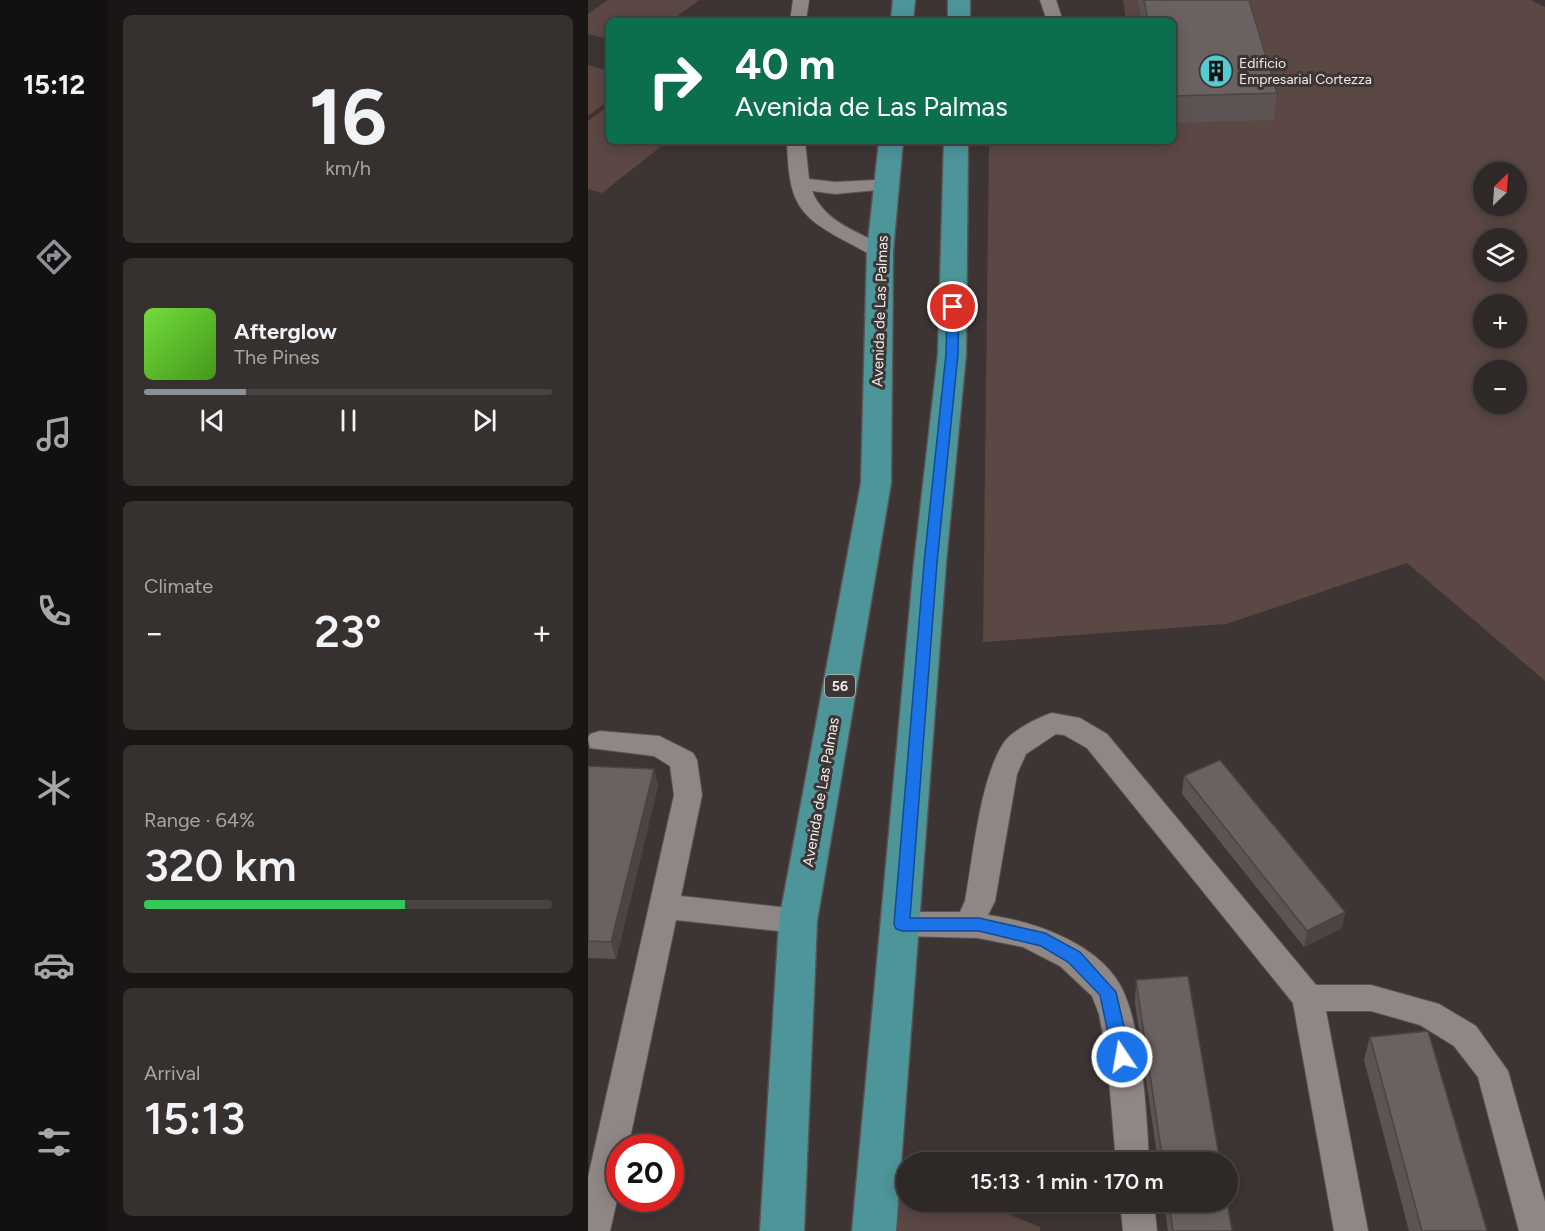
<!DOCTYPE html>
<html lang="en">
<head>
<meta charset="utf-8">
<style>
	:root { --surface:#2e2827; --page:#36302f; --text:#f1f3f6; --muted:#a7a6a7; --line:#494444; --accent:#8c9099 }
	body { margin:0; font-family:Figtree,sans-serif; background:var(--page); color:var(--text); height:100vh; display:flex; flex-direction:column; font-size:22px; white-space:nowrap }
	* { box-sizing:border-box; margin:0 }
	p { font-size:20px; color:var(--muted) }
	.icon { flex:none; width:33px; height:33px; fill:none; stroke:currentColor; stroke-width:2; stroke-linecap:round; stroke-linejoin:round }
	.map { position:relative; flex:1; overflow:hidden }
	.panel { display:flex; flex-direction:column; gap:15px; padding:15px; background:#191615; width:480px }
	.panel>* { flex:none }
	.banner { position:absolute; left:18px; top:18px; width:570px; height:126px; border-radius:9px; box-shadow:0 3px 15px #0003,0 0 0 2px var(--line); background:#0b6e4f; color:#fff; overflow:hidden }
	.needle { width:39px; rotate:25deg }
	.controls { position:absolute; left:885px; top:162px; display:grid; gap:12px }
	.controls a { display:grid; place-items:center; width:54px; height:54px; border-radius:50%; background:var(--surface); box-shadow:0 3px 15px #0003,0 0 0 2px var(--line); font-size:30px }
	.speed { position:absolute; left:18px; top:1134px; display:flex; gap:12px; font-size:30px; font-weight:700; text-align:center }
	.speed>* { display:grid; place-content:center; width:78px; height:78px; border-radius:50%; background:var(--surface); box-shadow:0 3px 15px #0003,0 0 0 2px var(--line); line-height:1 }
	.speed .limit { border:9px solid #d22; background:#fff; color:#111 }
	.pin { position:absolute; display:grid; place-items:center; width:51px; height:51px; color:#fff; margin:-26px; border:3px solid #fff; border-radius:50%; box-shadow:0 2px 6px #0007 }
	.me { position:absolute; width:66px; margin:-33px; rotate:348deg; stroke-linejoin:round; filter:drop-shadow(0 0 4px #0008) }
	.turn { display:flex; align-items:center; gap:21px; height:126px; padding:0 30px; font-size:27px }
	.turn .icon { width:78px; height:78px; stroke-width:2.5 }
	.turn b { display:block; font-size:42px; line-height:51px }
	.big { font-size:45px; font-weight:600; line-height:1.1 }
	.panel .card { flex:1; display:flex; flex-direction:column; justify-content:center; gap:9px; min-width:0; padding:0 21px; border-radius:9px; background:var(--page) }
	.panel .dial { align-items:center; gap:0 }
	.dial b { font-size:78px; line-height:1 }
	.song { display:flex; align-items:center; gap:18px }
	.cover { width:72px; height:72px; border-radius:9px; background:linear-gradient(135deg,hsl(100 70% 55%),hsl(100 70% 35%)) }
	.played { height:6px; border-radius:3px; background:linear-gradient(90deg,var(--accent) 25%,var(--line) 25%) }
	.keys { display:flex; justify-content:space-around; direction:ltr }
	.heat { display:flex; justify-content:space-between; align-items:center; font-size:33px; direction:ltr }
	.charge { height:9px; border-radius:4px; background:linear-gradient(90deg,#34c759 64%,var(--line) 0) }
	.trip { position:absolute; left:308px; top:1152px; width:342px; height:60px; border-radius:30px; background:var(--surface); box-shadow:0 3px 15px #0003,0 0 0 2px var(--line); font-weight:600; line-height:60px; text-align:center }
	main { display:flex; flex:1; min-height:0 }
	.tab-bar { display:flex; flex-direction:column; width:108px; justify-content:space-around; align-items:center; background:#121010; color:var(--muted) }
	.tab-bar .icon { width:42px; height:42px }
	.tab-bar .active { color:var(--accent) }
	.tab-bar b { font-size:27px; color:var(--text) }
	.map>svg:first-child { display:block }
	.green { fill:#5b4744; fill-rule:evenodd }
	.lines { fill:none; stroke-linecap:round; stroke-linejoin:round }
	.service-casing { stroke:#595352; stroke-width:2 }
	.primary-casing { stroke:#595352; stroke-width:3 }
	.service { fill:#8f8786; fill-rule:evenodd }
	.primary { fill:#4d9599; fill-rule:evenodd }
	.wall { fill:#5b5453 }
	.shaded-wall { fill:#4a4544 }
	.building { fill:#6a6261; stroke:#4a4544; stroke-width:1.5 }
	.route { fill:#1a73e8; stroke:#114b97; stroke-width:1.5 }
	.labels { text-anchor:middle; stroke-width:6; stroke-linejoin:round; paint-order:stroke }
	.far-poi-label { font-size:14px; fill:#f0eceb; stroke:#3d3534; text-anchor:start }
	.shield { fill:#3d3534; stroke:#bab5b4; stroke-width:1.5 }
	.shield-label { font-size:14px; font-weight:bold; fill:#f0eceb }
	.street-label { font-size:15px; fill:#f0eceb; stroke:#3d3534 }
</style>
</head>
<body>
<main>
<nav class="tab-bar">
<b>15:12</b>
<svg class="icon active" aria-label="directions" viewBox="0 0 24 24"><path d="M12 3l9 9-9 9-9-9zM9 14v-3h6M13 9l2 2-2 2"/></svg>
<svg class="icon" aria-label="music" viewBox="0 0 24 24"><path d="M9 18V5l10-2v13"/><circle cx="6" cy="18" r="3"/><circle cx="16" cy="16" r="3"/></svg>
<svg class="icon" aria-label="phone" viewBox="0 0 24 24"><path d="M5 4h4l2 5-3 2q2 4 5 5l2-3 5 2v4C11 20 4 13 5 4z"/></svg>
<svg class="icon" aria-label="climate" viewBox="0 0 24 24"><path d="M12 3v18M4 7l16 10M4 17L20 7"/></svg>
<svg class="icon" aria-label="car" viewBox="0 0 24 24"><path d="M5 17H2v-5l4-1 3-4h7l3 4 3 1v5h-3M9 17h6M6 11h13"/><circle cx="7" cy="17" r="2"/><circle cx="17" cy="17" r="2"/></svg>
<svg class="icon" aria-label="filters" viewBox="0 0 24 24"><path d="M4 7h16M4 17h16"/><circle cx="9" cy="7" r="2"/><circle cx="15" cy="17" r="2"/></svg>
</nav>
<section class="panel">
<div class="card dial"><b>16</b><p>km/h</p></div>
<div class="card">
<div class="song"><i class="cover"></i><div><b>Afterglow</b><p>The Pines</p></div></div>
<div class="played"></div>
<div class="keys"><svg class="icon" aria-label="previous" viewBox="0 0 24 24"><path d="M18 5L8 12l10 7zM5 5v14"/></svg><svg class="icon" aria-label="pause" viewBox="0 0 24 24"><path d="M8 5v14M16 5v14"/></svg><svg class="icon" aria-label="next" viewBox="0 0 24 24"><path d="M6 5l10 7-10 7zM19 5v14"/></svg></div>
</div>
<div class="card"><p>Climate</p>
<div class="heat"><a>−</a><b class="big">23°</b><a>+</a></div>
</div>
<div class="card"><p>Range · 64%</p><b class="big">320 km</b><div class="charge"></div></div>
<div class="card"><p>Arrival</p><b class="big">15:13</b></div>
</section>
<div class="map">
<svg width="957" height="1231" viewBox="0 0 957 1231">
	<rect width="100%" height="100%" fill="#3d3534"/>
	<!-- green -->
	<path class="green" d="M 20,0 L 111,0 L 83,21 L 21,21 L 21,39 L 0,34 L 0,14 Z
		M 535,0 L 943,0 L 957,7 L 957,681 L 819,563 L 638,624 L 395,642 L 401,141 L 585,141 L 585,21 L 538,21 ZM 896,172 L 928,172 L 928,206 L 896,206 ZM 896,238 L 928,238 L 928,272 L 896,272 ZM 896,304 L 928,304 L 928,338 L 896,338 ZM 896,370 L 928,370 L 928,404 L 896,404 Z
		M 0,65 L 21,71 L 21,100 L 0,116 Z
		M 21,106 L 21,141 L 80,141 L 14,193 L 0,189 L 0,121 Z
		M 308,1166 L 318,1170 L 318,1202 L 391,1202 L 452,1227 L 452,1231 L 310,1231 Z"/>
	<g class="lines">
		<!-- service casing -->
		<g class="service-casing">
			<path id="service" d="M 205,0 L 221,0 L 218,21 L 202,21 Z
				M 452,0 L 468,0 L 475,21 L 459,21 Z
				M 199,141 L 217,141 L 221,179 L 247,182 L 307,179 L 310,183 L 307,187 L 300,189 L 247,194 L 224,191 C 236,222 272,233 299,247 L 302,251 L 299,255 C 286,259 276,251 265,245 C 208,216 201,203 199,141 Z
				M 464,713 L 492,718 L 519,734 L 728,985 L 783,985 L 851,1004 L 888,1026 L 920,1071 L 957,1202 L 957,1231 L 931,1231 L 890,1077 L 866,1046 L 832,1025 L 783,1011 L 738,1011 L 780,1231 L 746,1231 L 705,1003 L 499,748 L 476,735 L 468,734 L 438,754 L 429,774 L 407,901 L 400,915 C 445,921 506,942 531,983 C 554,1021 559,1117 561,1162 L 528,1162 L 519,1056 L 511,1014 L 504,996 L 472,966 L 435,947 L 390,938 L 314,936 L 303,933 L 299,924 L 303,915 L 314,912 L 372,912 L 377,901 C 385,858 392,776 417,741 C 426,730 450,717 464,713 Z
				M 12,731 L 71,736 L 105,753 L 109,760 L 114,795 L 93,896 L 210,909 L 221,912 L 225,921 L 221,930 L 210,933 L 88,920 L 40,1148 L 32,1148 L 32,1187 L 22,1231 L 0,1231 L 0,1177 L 86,795 L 82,766 L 66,756 L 2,748 L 0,738 L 2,734 Z
				M 532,1202 L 566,1202 L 569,1231 L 535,1231 Z"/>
		</g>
		<!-- primary casing -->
		<g class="primary-casing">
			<path id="primary" d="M 305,0 L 327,0 L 325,21 L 303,21 Z
				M 360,0 L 382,0 L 382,21 L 360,21 Z
				M 291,141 L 315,141 L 305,251 L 303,483 L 229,921 L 216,1231 L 172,1231 L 191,921 L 273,483 L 279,251 Z
				M 356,141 L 380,141 L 378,354 L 358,563 L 308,1231 L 264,1231 L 326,563 L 350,354 Z"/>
		</g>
		<!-- service -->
		<use href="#service" class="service"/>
		<!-- primary -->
		<use href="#primary" class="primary"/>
	</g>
	<!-- wall -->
	<path class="wall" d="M 550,0 L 661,0 L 689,93 L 686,120 L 585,123 L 585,21 L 554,21 Z
		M 0,766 L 66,769 L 70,786 L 28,959 L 0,958 Z
		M 596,776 L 757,912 L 754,928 L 716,947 L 594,794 Z
		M 548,980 L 632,1162 L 570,1162 L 547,1003 Z
		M 782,1037 L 899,1231 L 821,1231 L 776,1060 Z
		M 576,1202 L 639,1202 L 644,1231 L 580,1231 Z"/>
	<!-- shaded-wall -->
	<path class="shaded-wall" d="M 66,769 L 70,786 L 28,959 L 23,942 Z
		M 757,912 L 754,928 L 716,947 L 719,931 Z"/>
	<!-- building -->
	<path class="building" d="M 556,0 L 661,0 L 689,93 L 585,96 L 585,21 L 560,21 Z
		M 632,760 L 757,912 L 719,931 L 596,776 Z
		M 0,766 L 66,769 L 23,942 L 0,941 Z
		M 600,976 L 632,1162 L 575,1162 L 548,980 Z
		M 840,1031 L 899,1231 L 834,1231 L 782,1037 Z
		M 639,1201 L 644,1231 L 585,1231 L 581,1202 L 639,1202 Z"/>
	<!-- route -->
	<path class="route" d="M 365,303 L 371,307 L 370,354 L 349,563 L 322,918 L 391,918 L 457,933 L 492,952 L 528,992 L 543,1057 L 540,1063 L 534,1065 L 528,1063 L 525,1057 L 512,995 L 480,962 L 453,946 L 391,931 L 314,931 L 308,929 L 306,924 L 336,563 L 358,354 L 359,307 Z"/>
	<!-- icons -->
	<defs>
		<g id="building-disc" transform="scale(1.725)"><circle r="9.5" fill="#51ccd2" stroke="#3d3534"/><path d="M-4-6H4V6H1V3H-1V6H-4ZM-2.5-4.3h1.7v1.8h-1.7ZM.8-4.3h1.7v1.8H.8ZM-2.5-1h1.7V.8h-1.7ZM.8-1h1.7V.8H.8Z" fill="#111"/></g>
	</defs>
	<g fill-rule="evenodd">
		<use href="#building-disc" x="628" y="71"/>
	</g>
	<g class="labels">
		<!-- far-poi labels -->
		<g class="far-poi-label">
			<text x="651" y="68">Edificio<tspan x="651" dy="16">Empresarial Cortezza</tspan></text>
		</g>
		<!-- shield labels -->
		<rect class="shield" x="237" y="675" width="30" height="22" rx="4.5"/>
		<g class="shield-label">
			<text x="252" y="691">56</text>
		</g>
		<!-- street labels -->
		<g class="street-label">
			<text transform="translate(292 311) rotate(-88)" y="5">Avenida de Las Palmas</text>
			<text transform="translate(233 792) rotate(-80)" y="5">Avenida de Las Palmas</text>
		</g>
	</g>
</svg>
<div class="controls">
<a><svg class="needle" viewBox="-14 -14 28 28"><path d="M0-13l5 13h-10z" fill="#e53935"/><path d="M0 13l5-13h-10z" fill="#a7a6a7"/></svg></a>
<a><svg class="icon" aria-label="layers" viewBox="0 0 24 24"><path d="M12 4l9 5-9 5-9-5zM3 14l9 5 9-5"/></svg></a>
<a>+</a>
<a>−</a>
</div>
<div class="speed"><div class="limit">20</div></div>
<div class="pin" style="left:365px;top:307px;background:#d93025"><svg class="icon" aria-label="arrive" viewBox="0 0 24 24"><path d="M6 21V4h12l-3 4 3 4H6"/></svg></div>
<svg class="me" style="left:534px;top:1057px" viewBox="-20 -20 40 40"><circle r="17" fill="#1a73e8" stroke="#fff" stroke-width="3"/><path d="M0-11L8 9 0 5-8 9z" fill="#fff"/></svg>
<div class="trip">15:13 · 1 min · 170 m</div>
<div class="banner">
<div class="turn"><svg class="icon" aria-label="right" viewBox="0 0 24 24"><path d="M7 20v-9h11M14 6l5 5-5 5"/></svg><div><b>40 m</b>Avenida de Las Palmas</div></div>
</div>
</div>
</main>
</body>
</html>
